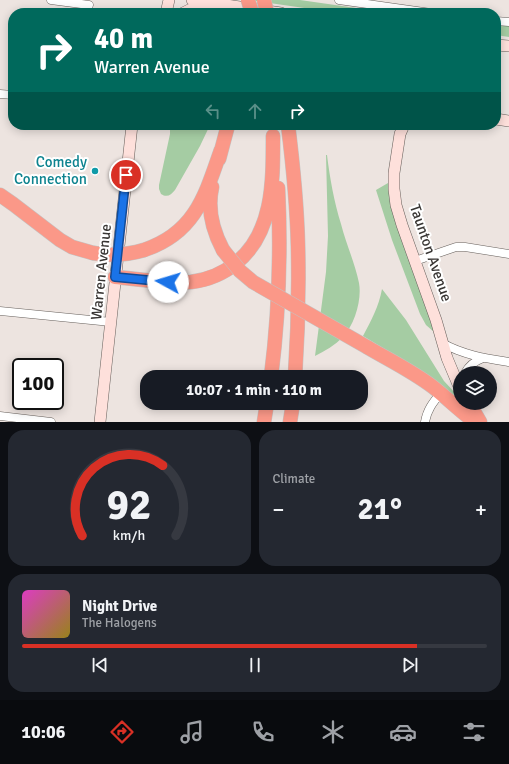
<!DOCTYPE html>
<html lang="en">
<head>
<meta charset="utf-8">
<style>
	:root { --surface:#171b24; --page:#242831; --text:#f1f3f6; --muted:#9ea1a6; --line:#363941; --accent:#d93025 }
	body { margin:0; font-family:Signika,sans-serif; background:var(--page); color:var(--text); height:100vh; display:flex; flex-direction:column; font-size:15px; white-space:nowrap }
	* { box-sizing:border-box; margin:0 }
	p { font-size:13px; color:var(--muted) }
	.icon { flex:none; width:22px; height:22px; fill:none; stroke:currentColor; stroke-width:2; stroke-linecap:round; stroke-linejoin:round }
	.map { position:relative; height:422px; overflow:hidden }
	.sheet { display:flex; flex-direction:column; gap:8px; padding:8px; background:#0d0f14; flex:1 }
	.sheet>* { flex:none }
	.hud { position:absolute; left:8px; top:8px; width:493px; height:122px; border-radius:16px; box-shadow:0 2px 10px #0003; background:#00695c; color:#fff; overflow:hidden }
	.buttons { position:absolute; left:453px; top:366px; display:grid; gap:8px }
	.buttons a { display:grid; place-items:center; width:44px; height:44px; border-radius:50%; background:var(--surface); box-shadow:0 2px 10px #0003; font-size:20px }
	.speed { position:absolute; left:12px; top:358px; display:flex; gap:8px; font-size:20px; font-weight:700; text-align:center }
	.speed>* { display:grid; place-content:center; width:52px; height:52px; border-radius:50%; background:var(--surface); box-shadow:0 2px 10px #0003; line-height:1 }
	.speed .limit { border:2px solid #111; border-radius:6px; background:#fff; color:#111 }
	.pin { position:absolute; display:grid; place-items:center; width:34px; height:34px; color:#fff; margin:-17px; border:2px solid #fff; border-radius:50%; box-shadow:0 1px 4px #0007 }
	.me { position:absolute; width:44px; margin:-22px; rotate:276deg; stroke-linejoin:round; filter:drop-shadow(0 0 3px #0008) }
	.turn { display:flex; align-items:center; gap:14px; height:84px; padding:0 20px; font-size:18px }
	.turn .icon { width:52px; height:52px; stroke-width:2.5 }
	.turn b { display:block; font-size:28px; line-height:34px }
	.lanes { display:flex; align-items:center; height:38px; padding:0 20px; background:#0003; justify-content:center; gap:20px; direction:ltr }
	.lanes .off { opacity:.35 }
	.big { font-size:30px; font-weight:800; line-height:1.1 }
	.sheet .tile { flex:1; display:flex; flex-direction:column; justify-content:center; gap:6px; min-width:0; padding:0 14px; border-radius:16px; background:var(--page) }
	.sheet .dial { align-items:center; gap:0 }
	.dial svg { height:104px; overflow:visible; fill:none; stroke:var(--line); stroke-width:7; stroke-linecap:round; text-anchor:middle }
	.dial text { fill:var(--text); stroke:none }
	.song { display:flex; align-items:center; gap:12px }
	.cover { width:48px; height:48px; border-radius:6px; background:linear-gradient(135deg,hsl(310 70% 55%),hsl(50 70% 35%)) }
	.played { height:4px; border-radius:2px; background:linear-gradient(90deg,var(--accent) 85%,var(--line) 85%) }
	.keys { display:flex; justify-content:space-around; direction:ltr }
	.heat { display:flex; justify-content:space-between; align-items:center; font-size:22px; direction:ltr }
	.sheet .tiles { flex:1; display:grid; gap:8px; grid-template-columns:1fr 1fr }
	.tile:last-child { grid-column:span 2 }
	.trip { position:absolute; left:140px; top:370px; width:228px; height:40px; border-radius:16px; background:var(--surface); box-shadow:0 2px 10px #0003; font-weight:800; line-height:40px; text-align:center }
	.tab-bar { display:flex; height:64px; justify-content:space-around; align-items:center; background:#090b0e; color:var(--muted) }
	.tab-bar .icon { width:28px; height:28px }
	.tab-bar .active { color:var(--accent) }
	.tab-bar b { font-size:18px; color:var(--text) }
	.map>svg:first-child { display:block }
	.green { fill:#a5cca3 }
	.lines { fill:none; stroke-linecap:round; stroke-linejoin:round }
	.street-casing { stroke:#67605c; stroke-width:9 }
	.secondary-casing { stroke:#67605c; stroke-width:12 }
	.highway-casing { stroke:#c4c3c2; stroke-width:15 }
	.street { stroke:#fff; stroke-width:8 }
	.secondary { stroke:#fee0db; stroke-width:11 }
	.highway { stroke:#fb9888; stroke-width:14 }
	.highway-bridge-casing { stroke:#c4c3c2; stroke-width:15; stroke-linecap:butt }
	.highway-bridge { stroke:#fb9888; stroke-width:14 }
	.route-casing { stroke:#114b97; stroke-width:10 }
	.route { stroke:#1a73e8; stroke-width:7 }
	.culture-dot { fill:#0f9aa8; stroke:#fff; stroke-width:1.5 }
	.labels { text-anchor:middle; stroke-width:4; stroke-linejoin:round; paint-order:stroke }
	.culture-label { font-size:15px; fill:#0d838f; stroke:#fff; text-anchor:end }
	.street-label { font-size:15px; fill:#393634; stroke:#fff }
</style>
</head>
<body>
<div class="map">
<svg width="509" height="422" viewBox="0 0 509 422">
	<rect width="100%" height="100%" fill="#ede4e0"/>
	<!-- green -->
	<path class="green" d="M 248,0 L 300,0 L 391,13 L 339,13 Z
		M 496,25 L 509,26 L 509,37 L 496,35 Z
		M 170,125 L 210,125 L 200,146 L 175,190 C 171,195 167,198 161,194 L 159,189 L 159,185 L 170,134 Z
		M 326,155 L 327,155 C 330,179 334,201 341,224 C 346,244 355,263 359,283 C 362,299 355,324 343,337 C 335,345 325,351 315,356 L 326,272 L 328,236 Z
		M 388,183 L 389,194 L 435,331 L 434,332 L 426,325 L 420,314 L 392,240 L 376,190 Z
		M 382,289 L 406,320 L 444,381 L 456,394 L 454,396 L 409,364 L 363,336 C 371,321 379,306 382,289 Z"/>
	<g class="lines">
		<!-- street casing -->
		<g class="street-casing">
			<path id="street" d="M 51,0 L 89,5
				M 339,0 L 431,13
				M 496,21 L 509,22
				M 0,94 L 13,95
				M 415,261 L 456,247 L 465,247 L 509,254
				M 0,311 L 111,322
				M 442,343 C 464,355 484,358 509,362
				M 465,373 C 469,365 475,361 483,358
				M 0,416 L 51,422
				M 425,422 C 427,410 433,402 441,393"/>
		</g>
		<!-- secondary casing -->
		<g class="secondary-casing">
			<path id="secondary" d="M 192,0 L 281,13
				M 166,13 L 169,0
				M 183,13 L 195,7 L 207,3
				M 496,45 L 509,46
				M 496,119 L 509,121
				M 404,125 L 400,134 L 394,173 L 394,189 L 396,205 L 402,225 L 436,320 L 447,358 L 460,389
				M 100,422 L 132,125"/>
		</g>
		<!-- highway casing -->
		<g class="highway-casing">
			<path id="highway" d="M 288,125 C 293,165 297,206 298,246 C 299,290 298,333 295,377
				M 219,159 L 228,125
				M 212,187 C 207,209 213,231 223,250
				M 0,195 L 13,204 L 60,240 L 72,247 L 93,253
				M 144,250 C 195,233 205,196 221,150
				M 115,277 C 138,279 169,284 191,282 C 207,280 224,273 236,263 C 274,233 273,180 273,136
				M 367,347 C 389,360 412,371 433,387 C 447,398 460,411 475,422
				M 271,377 C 279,314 281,251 278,188
				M 469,403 L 480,422
				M 264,422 L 267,403
				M 290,422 L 293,403"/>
		</g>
		<!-- street -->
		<use href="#street" class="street"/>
		<!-- secondary -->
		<use href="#secondary" class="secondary"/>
		<!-- highway -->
		<use href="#highway" class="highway"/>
		<!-- highway-bridge casing -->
		<g class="highway-bridge-casing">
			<path id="highway-bridge" d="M 248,0 L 252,13
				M 264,0 L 267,13
				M 223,250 L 240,271 L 253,282 L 367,347
				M 93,253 C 110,256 127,255 144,250"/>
		</g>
		<!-- highway-bridge -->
		<use href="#highway-bridge" class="highway-bridge"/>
	</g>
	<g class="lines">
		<!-- route casing -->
		<g class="route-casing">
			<path id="route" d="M 126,175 L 115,277 L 168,282"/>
		</g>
		<!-- route -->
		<use href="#route" class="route"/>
	</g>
	<!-- markers -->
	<circle class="culture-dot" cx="95" cy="171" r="4"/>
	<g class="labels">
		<!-- culture labels -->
		<g class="culture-label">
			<text x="87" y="167">Comedy<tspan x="87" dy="17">Connection</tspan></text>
		</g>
		<!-- street labels -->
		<g class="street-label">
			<text transform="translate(431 253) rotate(71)" y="5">Taunton Avenue</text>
			<text transform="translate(101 272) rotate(-84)" y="5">Warren Avenue</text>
		</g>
	</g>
</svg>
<div class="buttons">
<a><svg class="icon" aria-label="layers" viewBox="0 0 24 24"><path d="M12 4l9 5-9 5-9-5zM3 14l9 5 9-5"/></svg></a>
</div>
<div class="speed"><div class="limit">100</div></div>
<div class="pin" style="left:126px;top:175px;background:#d93025"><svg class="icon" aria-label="arrive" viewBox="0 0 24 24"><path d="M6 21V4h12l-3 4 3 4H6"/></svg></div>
<svg class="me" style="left:168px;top:282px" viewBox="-20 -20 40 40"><circle r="19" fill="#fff"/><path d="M0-13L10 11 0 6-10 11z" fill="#1a73e8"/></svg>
<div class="trip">10:07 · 1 min · 110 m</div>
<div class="hud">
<div class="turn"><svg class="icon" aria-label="right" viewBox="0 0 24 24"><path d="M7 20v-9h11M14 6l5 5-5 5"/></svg><div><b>40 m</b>Warren Avenue</div></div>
<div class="lanes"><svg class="icon off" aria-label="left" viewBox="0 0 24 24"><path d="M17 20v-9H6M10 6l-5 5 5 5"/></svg><svg class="icon off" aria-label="ahead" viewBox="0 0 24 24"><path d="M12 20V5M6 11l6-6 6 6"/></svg><svg class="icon" aria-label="right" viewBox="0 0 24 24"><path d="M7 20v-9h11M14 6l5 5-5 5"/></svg></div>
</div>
</div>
<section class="sheet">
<div class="tiles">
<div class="tile dial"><svg viewBox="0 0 100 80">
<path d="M14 69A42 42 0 1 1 86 69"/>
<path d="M14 69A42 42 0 0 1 76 15" stroke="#d93025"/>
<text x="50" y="56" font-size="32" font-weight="700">92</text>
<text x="50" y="72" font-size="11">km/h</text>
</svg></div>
<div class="tile"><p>Climate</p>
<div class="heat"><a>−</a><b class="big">21°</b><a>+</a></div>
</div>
<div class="tile">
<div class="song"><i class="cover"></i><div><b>Night Drive</b><p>The Halogens</p></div></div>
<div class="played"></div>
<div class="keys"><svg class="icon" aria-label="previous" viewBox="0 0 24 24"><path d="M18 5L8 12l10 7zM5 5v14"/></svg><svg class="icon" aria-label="pause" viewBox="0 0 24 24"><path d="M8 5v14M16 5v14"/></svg><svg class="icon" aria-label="next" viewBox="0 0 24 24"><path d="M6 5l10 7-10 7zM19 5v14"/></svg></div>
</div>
</div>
</section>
<nav class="tab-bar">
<b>10:06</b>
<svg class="icon active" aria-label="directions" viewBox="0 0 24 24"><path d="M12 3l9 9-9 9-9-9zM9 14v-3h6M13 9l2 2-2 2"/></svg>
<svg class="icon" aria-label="music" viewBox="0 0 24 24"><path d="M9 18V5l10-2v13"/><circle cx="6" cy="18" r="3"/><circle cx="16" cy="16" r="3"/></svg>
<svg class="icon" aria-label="phone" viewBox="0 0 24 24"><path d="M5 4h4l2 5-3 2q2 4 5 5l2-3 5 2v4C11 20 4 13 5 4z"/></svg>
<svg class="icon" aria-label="climate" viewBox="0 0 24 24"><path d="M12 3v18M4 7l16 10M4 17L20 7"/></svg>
<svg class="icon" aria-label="car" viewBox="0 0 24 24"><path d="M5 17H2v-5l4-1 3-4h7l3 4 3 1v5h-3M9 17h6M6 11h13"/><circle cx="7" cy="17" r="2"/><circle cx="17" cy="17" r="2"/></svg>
<svg class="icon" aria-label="filters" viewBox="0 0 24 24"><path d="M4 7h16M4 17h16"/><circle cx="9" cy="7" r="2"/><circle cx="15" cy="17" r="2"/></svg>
</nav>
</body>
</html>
